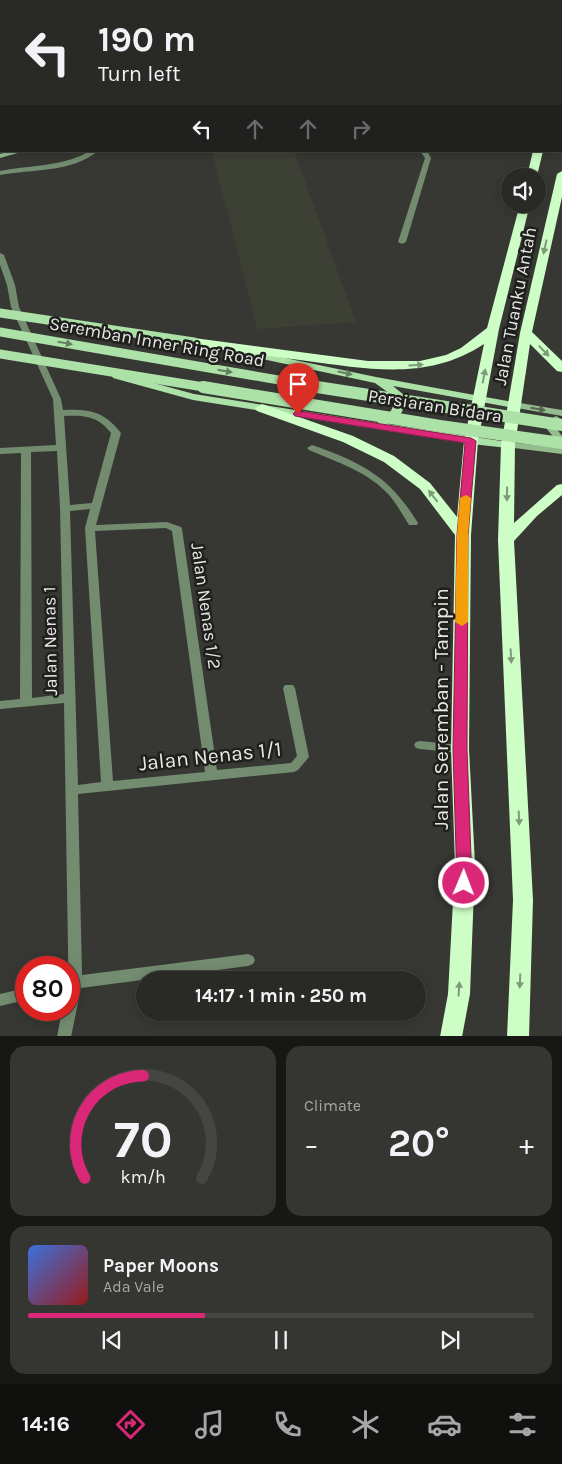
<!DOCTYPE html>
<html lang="en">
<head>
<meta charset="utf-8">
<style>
	:root { --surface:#292a26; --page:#353632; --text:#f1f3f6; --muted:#a5a7a7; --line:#454643; --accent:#db2777 }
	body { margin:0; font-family:Karla,sans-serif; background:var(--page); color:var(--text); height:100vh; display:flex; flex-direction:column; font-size:19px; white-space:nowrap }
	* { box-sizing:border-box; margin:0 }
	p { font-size:16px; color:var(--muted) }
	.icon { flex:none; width:28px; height:28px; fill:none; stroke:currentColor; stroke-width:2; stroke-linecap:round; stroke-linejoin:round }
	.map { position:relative; height:1036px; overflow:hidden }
	.panel { display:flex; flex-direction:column; gap:10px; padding:10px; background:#171715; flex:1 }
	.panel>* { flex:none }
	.top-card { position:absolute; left:0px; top:0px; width:562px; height:152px; box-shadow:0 2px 12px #0003,0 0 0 1px var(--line); background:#292a26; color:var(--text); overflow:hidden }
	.tools { position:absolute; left:501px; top:168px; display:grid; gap:10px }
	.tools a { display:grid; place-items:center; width:45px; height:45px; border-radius:50%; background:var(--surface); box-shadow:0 2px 12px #0003,0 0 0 1px var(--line); font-size:25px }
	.speed { position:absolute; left:15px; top:956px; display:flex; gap:10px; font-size:25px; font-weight:700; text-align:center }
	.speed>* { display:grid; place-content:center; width:65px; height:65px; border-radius:50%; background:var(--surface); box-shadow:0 2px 12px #0003,0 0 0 1px var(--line); line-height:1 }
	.speed .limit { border:8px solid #d22; background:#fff; color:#111 }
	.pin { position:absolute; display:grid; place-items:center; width:42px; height:42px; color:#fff; margin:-51px -21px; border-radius:50% 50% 50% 0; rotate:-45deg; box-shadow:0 0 5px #0007 }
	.pin .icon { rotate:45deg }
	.me { position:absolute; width:55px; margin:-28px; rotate:1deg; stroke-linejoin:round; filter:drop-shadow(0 0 4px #0008) }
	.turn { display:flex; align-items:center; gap:18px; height:105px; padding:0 15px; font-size:22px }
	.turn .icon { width:65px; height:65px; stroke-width:2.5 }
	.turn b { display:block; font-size:35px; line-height:42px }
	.lanes { display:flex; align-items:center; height:48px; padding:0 15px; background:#0003; justify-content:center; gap:25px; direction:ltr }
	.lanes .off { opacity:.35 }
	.big { font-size:38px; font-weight:700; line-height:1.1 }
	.panel .widget { flex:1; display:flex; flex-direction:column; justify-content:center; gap:8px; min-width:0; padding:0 18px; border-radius:15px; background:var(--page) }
	.panel .dial { align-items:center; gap:0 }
	.dial svg { height:130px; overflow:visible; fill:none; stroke:var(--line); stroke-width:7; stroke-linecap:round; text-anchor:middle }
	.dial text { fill:var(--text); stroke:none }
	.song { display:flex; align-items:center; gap:15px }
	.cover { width:60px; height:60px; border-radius:8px; background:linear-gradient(135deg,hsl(220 70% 55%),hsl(0 70% 35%)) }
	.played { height:5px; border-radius:2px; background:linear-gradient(90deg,var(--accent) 35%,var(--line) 35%) }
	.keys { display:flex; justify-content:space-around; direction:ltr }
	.heat { display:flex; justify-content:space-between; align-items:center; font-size:28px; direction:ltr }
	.panel .tiles { flex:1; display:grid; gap:10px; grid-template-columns:1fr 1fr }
	.widget:last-child { grid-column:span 2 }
	.trip { position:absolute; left:136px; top:971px; width:290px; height:50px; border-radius:25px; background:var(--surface); box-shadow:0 2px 12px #0003,0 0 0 1px var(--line); font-weight:700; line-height:50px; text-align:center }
	.tab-bar { display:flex; height:80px; justify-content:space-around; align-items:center; background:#10110f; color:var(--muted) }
	.tab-bar .icon { width:35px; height:35px }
	.tab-bar .selected { color:var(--accent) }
	.tab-bar b { font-size:22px; color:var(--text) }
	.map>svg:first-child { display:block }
	.built { fill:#3d4035 }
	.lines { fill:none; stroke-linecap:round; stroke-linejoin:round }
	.river { fill:#002c1e; fill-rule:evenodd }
	.street { fill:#738c70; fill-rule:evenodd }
	.secondary { fill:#93bc8f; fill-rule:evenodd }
	.primary { fill:#ace1a7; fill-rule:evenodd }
	.highway { fill:#ccfec6; fill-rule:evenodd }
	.rail { stroke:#a4a4a1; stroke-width:2.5; stroke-dasharray:4 4; stroke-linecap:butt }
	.primary-bridge-far1 { stroke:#ace1a7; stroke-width:9 }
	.primary-bridge { stroke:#ace1a7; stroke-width:12 }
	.oneway { fill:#7e9a7a }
	.oneway2 { fill:#668062 }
	.oneway3 { fill:#536650 }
	.route { fill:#db2777; stroke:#8e194d }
	.slow { fill:#f59e0b }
	.labels { text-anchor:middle; stroke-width:5; stroke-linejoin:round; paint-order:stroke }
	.street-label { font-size:18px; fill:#e7e7e4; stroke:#1f1f1d }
	.near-street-label { font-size:21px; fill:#e7e7e4; stroke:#1f1f1d }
</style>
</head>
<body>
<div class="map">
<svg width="562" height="1037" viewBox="0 0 562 1037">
	<rect width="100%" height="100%" fill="#373833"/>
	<!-- built -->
	<path class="built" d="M 212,151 L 294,151 L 356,322 L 257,329 Z"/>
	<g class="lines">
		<!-- river -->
		<path class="river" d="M 561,12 L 562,12 L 562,24 L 561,24 Z
			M 0,16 L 1,16 L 1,28 L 0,28 Z"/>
		<!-- street -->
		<path class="street" d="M 0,8 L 1,8 L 1,12 L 0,12 Z
			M 90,151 L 98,151 C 72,173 31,169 0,175 L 0,171 C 30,165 63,167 90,151 Z
			M 420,151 L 427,151 L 431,158 L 406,242 L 402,244 L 398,242 L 425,158 Z
			M 0,253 L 4,255 L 15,285 L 19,307 L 61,399 L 63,410 C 89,409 104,411 121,433 L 96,525 L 167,522 L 181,527 L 182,529 L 217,770 L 291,763 L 297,756 L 283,688 L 285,685 L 293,685 L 295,688 L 309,757 L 298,770 L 294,772 L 78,794 L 82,975 L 248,954 L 253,956 L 255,960 L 253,964 L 248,966 L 81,988 L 71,1037 L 57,1037 L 62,1010 L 69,1010 L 64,703 L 0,709 L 0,701 L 20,699 L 21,453 L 0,454 L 0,448 L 56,445 L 53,399 L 11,307 L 7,285 L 0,265 ZM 64,416 C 84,415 98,416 111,433 L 92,503 L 70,505 ZM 57,451 L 60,508 L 64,694 L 32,698 L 31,452 ZM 90,509 L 85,528 L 101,782 L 78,785 L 70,511 ZM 166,528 L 172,531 L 205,772 L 113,781 L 95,531 Z
			M 312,445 C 322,448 331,452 341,456 C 378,472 397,489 418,523 L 417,525 L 409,525 C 403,515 397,505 390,496 C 369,472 337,462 309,450 L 307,448 Z
			M 420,741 L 460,745 L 464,746 L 466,749 L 464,752 L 460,753 L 420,749 L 416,748 L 414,745 L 416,742 Z
			M 26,988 L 26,1000 L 0,1006 L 0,994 Z"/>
		<!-- secondary -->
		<path class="secondary" d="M 561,114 L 562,114 L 562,118 L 561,118 Z
			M 12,151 L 25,151 L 0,158 L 0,154 Z
			M 514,402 L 562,410 L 562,416 L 511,407 L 510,405 Z
			M 556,416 L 561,419 L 556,423 L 556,428 L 562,436 L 562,445 L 559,444 L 546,428 L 549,420 Z
			M 508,442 L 562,448 L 562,454 L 505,447 L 503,445 L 505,443 Z"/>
		<!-- primary -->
		<path class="primary" d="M 233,347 L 376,377 L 518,403 L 520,405 L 518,407 L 514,408 L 393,386 L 404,395 C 407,409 400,418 387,424 L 508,442 L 514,445 L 508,448 L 471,444 L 193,400 L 113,378 L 112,376 L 117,373 L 194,394 L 378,423 L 379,420 C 390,414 395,409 393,396 L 375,383 L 229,352 L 228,350 L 229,348 Z"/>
		<!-- highway -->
		<path class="highway" d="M 561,74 L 562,74 L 562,80 L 561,80 Z
			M 562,85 L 562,92 L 561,93 L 561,85 Z
			M 533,151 L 543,151 L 537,176 L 527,176 Z
			M 562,171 L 562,197 L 532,332 L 562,361 L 562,372 L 557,371 L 530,344 L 515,445 L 514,523 L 557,485 L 562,484 L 562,495 L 537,516 L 514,541 L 533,900 L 529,1037 L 507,1037 L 513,900 L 498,540 L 501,445 L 520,333 L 557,174 Z
			M 520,204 L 530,204 L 499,329 L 478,441 L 471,535 L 469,749 L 475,864 L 470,994 L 462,1037 L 440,1037 L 448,994 L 455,864 L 451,749 L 455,535 L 420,489 L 384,462 L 343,442 L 257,411 L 255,408 L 262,404 L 353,436 L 394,456 L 430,483 L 457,517 L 464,441 L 484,344 C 428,381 369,369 307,361 C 269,356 232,351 194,346 L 188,342 L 194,338 L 368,361 L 420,361 L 446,355 L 461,348 L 487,328 Z"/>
		<!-- rail -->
		<path class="rail" d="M 317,1 L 320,0"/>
		<!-- primary-bridge-far1 -->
		<path class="primary-bridge-far1" d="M 0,313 L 194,342
			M 0,332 L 325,388
			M 0,354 L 210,388"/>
		<!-- primary-bridge -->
		<path class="primary-bridge" d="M 203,387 L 440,426 L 562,443
			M 317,387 L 562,425"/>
	</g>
	<!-- one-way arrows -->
	<defs><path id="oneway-solid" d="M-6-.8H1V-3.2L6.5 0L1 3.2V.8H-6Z" transform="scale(1.25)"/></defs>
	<g class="oneway">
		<use href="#oneway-solid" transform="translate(545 247) rotate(102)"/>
		<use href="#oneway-solid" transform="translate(544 351) rotate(46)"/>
		<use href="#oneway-solid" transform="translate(416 365) rotate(-4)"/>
		<use href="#oneway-solid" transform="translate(484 376) rotate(-79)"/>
		<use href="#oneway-solid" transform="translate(507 494) rotate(91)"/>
		<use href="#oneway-solid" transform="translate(433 496) rotate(-128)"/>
		<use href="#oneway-solid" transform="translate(511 656) rotate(87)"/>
		<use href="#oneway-solid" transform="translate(519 818) rotate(87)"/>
		<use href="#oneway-solid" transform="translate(520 981) rotate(92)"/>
		<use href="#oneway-solid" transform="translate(459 989) rotate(-86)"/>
	</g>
	<g class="oneway2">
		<use href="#oneway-solid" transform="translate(65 343) rotate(10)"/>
		<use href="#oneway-solid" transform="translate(225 371) rotate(10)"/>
		<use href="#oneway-solid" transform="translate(345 373) rotate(12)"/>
	</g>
	<use class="oneway3" href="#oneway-solid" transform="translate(538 409) rotate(10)"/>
	<!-- route -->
	<path class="route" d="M 298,411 L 471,438 L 476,441 L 468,535 L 467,749 L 472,883 L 469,887 L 464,889 L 459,887 L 457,883 L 453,749 L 457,535 L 465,443 L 295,416 L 293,414 L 295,412 Z"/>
	<!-- slow -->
	<path class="slow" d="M 466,495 L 471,498 L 468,535 L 468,622 L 462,626 L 455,622 L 457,535 L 460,498 Z"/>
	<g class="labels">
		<!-- street labels -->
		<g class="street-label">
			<text transform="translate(515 306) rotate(-79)" y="6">Jalan Tuanku Antah</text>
			<text transform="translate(157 342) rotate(10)" y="6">Seremban Inner Ring Road</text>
			<text transform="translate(435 406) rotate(9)" y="6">Persiaran Bidara</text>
			<text transform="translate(206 606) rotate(82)" y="6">Jalan Nenas 1/2</text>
			<text transform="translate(50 641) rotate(-91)" y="6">Jalan Nenas 1</text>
		</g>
		<!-- near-street labels -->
		<g class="near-street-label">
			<text transform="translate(441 709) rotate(-90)" y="7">Jalan Seremban - Tampin</text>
			<text transform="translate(210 756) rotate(-6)" y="7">Jalan Nenas 1/1</text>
		</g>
	</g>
</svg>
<div class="tools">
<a><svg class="icon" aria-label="sound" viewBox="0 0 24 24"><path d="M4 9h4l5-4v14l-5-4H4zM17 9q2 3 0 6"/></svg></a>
</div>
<div class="speed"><div class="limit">80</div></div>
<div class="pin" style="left:298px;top:414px;background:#d93025"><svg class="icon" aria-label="arrive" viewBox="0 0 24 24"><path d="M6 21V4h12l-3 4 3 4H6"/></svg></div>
<svg class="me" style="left:464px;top:883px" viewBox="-20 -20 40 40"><circle r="17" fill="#db2777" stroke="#fff" stroke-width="3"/><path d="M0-11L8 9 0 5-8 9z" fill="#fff"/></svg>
<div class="trip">14:17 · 1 min · 250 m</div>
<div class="top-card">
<div class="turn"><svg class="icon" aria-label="left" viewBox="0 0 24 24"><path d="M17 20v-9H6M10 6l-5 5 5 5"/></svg><div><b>190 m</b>Turn left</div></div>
<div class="lanes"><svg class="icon" aria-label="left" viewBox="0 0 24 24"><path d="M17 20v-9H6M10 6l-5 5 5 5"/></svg><svg class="icon off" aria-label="ahead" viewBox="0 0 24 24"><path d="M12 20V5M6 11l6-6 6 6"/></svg><svg class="icon off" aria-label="ahead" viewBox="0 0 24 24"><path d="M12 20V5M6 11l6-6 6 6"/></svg><svg class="icon off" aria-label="right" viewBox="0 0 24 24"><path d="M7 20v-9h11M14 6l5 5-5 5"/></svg></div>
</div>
</div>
<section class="panel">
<div class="tiles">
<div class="widget dial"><svg viewBox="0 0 100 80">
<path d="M14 69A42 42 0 1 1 86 69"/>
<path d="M14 69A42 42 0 0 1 50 6" stroke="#db2777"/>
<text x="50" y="56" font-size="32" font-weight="700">70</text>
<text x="50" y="72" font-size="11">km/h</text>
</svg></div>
<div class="widget"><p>Climate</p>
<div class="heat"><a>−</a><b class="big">20°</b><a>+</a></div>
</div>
<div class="widget">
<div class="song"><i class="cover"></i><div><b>Paper Moons</b><p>Ada Vale</p></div></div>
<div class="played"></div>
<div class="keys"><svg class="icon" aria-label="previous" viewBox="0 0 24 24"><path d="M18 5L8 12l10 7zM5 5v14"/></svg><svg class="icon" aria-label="pause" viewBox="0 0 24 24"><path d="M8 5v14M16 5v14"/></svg><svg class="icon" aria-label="next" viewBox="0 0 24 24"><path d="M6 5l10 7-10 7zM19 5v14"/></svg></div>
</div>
</div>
</section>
<nav class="tab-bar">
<b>14:16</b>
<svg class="icon selected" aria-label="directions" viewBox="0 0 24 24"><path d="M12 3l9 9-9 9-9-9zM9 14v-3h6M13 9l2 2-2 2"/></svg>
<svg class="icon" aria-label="music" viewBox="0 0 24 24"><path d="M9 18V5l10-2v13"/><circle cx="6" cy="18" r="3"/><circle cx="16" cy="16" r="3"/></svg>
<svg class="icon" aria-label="phone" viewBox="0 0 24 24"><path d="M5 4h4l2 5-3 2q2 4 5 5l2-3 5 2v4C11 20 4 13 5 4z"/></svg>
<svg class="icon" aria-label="climate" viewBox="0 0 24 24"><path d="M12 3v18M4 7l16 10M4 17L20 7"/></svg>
<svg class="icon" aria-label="car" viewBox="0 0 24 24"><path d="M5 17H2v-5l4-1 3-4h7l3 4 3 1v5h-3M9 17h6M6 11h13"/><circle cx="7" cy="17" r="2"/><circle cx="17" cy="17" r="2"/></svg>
<svg class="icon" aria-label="filters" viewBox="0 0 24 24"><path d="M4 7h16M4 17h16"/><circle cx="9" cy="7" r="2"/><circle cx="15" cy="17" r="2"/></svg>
</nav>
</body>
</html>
